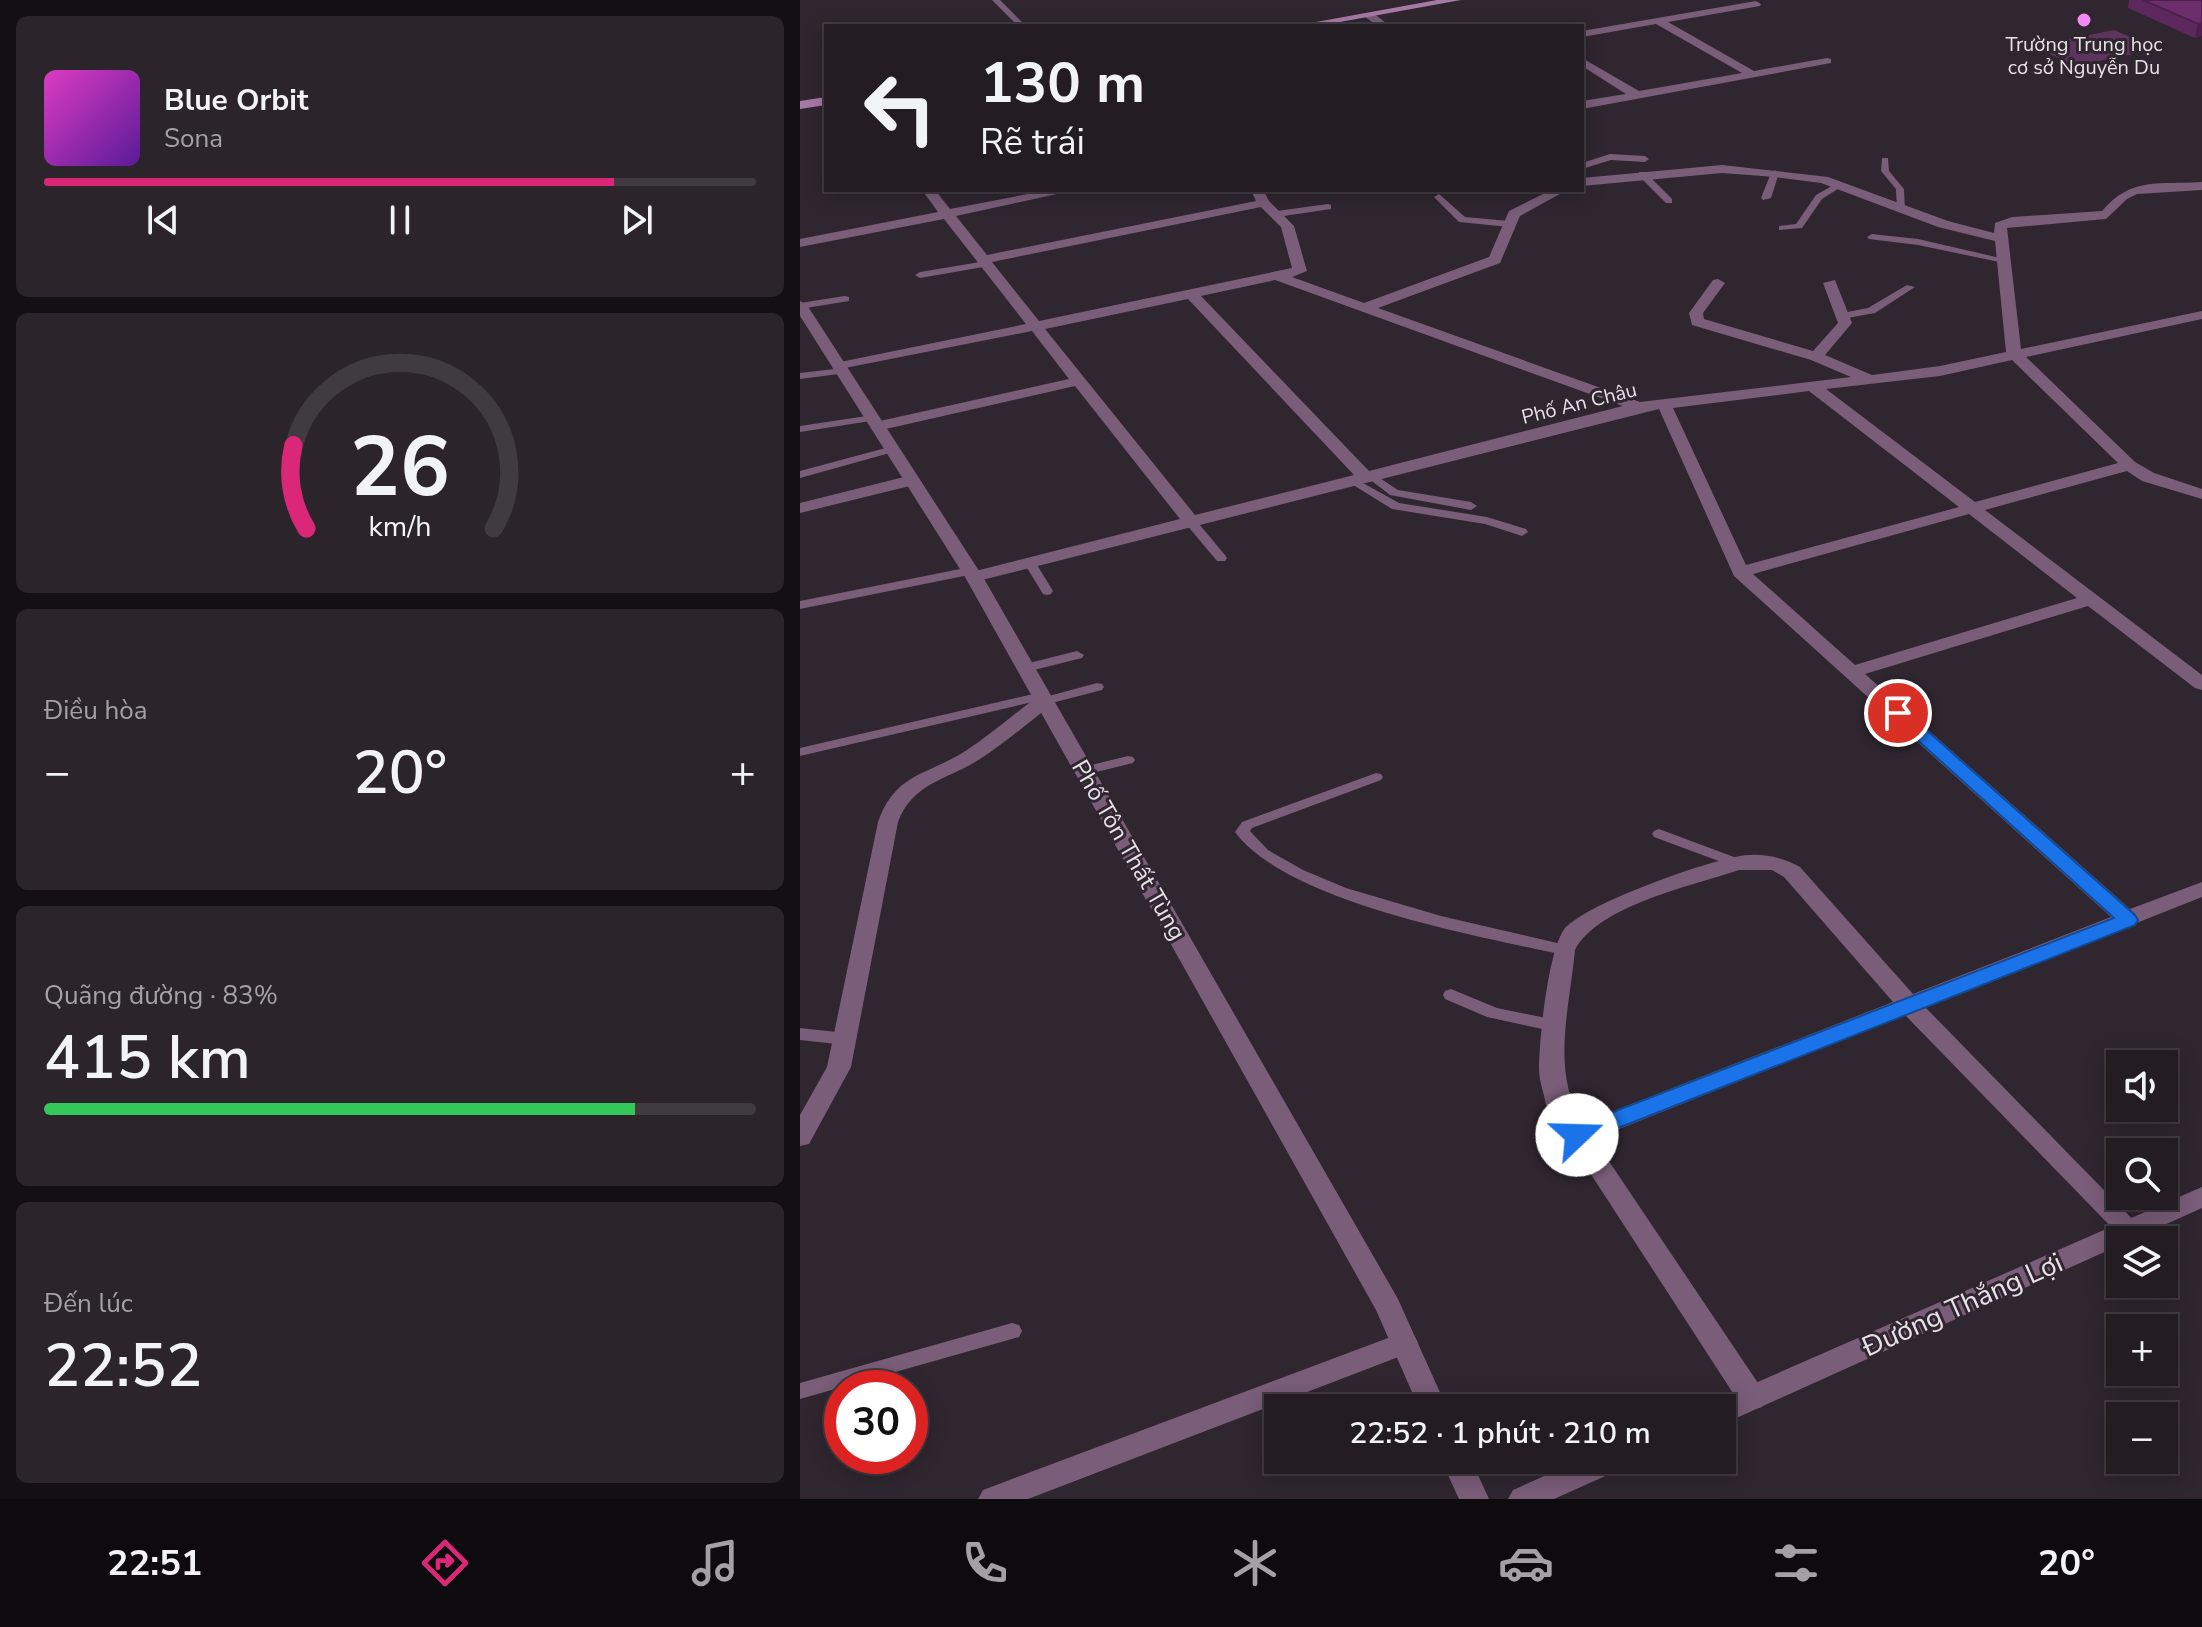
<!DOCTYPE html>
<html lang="vi">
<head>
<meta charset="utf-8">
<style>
	:root { --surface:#231c23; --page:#2b252b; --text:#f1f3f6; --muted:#a3a1a6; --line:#403a41; --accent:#db2777 }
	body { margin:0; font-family:"Nunito Sans",sans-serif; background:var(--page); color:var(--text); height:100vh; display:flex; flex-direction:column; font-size:30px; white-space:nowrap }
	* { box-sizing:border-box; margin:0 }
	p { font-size:26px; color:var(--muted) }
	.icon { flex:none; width:44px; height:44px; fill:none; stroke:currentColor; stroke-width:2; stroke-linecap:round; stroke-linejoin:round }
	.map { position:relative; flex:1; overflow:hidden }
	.details { display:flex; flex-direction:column; gap:16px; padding:16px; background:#130f13; width:800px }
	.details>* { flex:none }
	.hud { position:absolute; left:24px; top:24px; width:760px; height:168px; border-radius:0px; box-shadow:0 4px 20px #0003,0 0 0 2px var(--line); background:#231c23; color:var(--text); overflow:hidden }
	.fabs { position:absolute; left:1306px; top:1050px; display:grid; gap:16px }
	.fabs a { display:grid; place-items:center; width:72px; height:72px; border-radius:0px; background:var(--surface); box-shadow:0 4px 20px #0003,0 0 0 2px var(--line); font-size:40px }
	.speed { position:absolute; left:24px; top:1370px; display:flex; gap:16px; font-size:40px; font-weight:700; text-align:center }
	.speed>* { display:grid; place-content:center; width:104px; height:104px; border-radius:50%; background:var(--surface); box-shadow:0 4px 20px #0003,0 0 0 2px var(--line); line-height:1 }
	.speed .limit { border:12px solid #d22; background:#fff; color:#111 }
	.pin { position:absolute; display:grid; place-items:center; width:68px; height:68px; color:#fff; margin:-34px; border:4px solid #fff; border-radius:50%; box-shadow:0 2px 8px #0007 }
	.me { position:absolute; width:88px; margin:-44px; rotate:69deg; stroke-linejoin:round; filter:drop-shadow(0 0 6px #0008) }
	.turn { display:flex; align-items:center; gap:28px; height:168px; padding:0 24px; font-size:36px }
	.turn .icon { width:104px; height:104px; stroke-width:2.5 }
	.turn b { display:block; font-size:56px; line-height:68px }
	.big { font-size:60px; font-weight:600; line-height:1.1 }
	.details .card { flex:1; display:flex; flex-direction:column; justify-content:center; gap:12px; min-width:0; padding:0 28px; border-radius:12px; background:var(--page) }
	.details .dial { align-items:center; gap:0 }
	.dial svg { height:208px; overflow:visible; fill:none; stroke:var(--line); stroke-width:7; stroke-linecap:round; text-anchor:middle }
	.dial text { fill:var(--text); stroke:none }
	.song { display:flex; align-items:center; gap:24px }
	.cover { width:96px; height:96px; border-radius:12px; background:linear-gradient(135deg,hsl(310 70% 55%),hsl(270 70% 35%)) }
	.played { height:8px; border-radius:4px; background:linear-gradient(90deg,var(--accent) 80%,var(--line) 80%) }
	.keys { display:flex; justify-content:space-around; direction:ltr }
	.heat { display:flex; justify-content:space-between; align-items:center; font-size:44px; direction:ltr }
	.charge { height:12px; border-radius:6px; background:linear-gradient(90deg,#34c759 83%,var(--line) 0) }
	.trip { position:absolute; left:464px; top:1394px; width:472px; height:80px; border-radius:0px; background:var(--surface); box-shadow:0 4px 20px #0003,0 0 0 2px var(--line); font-weight:600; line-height:80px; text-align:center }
	.dock { display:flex; height:128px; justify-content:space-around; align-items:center; background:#0e0b0e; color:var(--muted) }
	.dock .icon { width:56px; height:56px }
	.dock .selected { color:var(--accent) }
	.dock b { font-size:36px; color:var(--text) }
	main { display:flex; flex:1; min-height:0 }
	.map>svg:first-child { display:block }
	.green { fill:#5d345d }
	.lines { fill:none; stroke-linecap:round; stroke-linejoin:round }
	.service { fill:#7a5d79; fill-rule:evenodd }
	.minor { fill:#7a5d79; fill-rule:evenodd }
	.tertiary { fill:#7a5d79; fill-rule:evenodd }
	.secondary { fill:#a779a6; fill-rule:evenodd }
	.wall { fill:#5d285e }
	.shaded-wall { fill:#4c204c }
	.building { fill:#6c2e6d; stroke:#4c204c; stroke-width:2 }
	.route { fill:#1a73e8; stroke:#114b97; stroke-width:2 }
	.poi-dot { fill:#f28af3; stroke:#2f262f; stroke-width:3 }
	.labels { text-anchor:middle; stroke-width:6; stroke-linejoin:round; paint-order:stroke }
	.far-poi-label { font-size:20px; fill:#e7e1e7; stroke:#2f262f }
	.far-street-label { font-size:20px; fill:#e7e1e7; stroke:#2f262f }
	.street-label { font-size:24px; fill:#e7e1e7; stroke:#2f262f }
	.near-street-label { font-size:28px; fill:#e7e1e7; stroke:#2f262f }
</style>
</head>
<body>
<main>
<section class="details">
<div class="card">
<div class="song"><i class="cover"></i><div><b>Blue Orbit</b><p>Sona</p></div></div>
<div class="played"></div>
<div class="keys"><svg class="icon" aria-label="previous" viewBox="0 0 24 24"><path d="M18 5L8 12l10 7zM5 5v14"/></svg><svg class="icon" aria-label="pause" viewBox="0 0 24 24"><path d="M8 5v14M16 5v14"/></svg><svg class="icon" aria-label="next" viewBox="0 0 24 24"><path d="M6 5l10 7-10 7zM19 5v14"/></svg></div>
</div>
<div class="card dial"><svg viewBox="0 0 100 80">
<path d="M14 69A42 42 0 1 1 86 69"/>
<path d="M14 69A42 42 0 0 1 9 37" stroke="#db2777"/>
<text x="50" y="56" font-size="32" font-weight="700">26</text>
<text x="50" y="72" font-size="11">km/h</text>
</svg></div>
<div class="card"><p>Điều hòa</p>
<div class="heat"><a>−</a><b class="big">20°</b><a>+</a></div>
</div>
<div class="card"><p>Quãng đường · 83%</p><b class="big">415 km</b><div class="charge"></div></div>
<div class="card"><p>Đến lúc</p><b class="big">22:52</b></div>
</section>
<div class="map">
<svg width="1402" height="1499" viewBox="0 0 1402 1499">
	<rect width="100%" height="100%" fill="#2f262f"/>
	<!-- green -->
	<path class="green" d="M 1314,30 L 1358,49 L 1275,66 L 1233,46 Z"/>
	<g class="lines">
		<!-- service -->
		<path class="service" d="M 192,0 L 200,0 L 226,26 L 218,26 Z
			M 810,154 L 845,156 L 849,159 L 845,162 L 811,160 L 782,169 L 782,163 Z
			M 1082,158 L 1088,158 L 1089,171 L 1104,189 L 1105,211 L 1097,209 L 1096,189 L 1081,171 Z
			M 975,170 L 979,173 L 971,198 L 963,200 L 961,198 L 971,173 Z
			M 839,172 L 845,172 L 872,199 L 872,203 L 866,203 L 839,176 Z
			M 1037,183 L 1044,185 L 1022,199 L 1002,228 L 979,230 L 979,226 L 996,224 L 1016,195 Z
			M 639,194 L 665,217 L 709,221 L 714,224 L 709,227 L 659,222 L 634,197 Z
			M 528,204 L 531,205 L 531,209 L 477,217 L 472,214 L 477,211 Z
			M 1072,234 L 1118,239 L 1209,260 L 1204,263 L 1118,245 L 1069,239 L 1067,237 Z
			M 186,261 L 191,264 L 189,266 L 120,278 L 115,275 L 120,272 Z
			M 1107,285 L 1115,287 L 1075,313 L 1042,319 L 1037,316 L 1042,313 L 1068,308 Z
			M 45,296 L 49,297 L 49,301 L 0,309 L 0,303 Z
			M 43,368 L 48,371 L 47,373 L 0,379 L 0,373 Z
			M 73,415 L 79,418 L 77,420 L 0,432 L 0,426 Z
			M 93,446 L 99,449 L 97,451 L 0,478 L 0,471 Z
			M 572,473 L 598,490 L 671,502 L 677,506 L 671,510 L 590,495 L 568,478 L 568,474 Z
			M 554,478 L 599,503 L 687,517 L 726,529 L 728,532 L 722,536 L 685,524 L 592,509 L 550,483 L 550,479 Z
			M 390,517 L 394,518 L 425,555 L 427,558 L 425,561 L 417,561 L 386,524 L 384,521 L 386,518 Z
			M 230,559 L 234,560 L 253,591 L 251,594 L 247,595 L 243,594 L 224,563 Z
			M 170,567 L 176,571 L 174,574 L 0,609 L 0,601 Z
			M 277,651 L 284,655 L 282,658 L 226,672 L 219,668 L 221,665 Z
			M 297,683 L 302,684 L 304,687 L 302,690 L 244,705 L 237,701 L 0,756 L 0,748 L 242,692 L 249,696 Z
			M 328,756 L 333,757 L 335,760 L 333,763 L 284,775 L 277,771 L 279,768 Z
			M 576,773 L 581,774 L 583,777 L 581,780 L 452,828 L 450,831 L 468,850 L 503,870 L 546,888 L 641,916 L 770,946 L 772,950 L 770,954 L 764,955 C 678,936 488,903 435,832 L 442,822 Z
			M 859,829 L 942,860 L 945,863 L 937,868 L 932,866 L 854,837 L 852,834 L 854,831 Z
			M 651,989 L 697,1008 L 756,1020 L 762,1022 L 764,1026 L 762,1030 L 756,1032 L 687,1017 L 645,999 L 643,995 L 645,991 Z
			M 0,1028 L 46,1033 L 52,1035 L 54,1039 L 52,1043 L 46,1045 L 0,1040 Z
			M 212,1323 L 219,1325 L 222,1331 L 219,1337 L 0,1399 L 0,1383 Z"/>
		<!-- minor -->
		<path class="minor" d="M 956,1 L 961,4 L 960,6 L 868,22 L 954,71 L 1027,58 L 1031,59 L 1031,63 L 782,109 L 782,101 L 826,94 L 782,66 L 782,58 L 839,91 L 942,73 L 856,24 L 782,37 L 782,31 Z
			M 565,13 L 573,13 L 590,26 L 578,26 L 565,17 Z
			M 922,165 L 1028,177 L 1148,221 L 1194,233 L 1195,223 L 1212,217 L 1302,211 C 1332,176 1359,185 1402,182 L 1402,190 L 1337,194 L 1327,199 L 1306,219 L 1207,228 L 1221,349 L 1402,311 L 1402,319 L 1226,357 L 1335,462 L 1354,473 L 1402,489 L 1402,499 L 1342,481 L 1327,471 L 1185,510 L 1402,675 L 1402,690 L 1395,688 L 1288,606 L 1065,674 L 1330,909 L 1402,882 L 1402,897 L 1125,1007 L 1342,1229 L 1338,1236 L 1329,1239 L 1320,1236 L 1105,1015 L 794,1139 L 962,1389 L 966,1398 L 962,1407 L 952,1410 L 942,1407 L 746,1105 C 744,1093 739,1081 739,1069 C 739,1039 748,955 763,931 C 779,906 902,863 935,857 C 958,852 980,856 1000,867 L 1113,994 L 1311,917 L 934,576 L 859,409 L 174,582 L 168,581 L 165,577 L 168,573 L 380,519 L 275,386 L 77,431 L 71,429 L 71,423 L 269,379 L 232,331 L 35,370 L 32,367 L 40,362 L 226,324 L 144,219 L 0,247 L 0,239 L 138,212 L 122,190 L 135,190 L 150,209 L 249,190 L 275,190 L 156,216 L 187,255 L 456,201 L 451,190 L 463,190 L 469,201 L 494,226 L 507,271 L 492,277 L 564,303 L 689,257 L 709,211 L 751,190 L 767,190 L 720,216 L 700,263 L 578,308 L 840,402 L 1051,377 L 1011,360 L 892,325 L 889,313 L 913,280 L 918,279 L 925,283 L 903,313 L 904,319 L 1013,351 L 1038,323 L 1023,283 L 1035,280 L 1052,323 L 1025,355 L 1072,375 L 1140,366 L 1206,352 L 1195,241 L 1138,227 L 1021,183 L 975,177 L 922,173 L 782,186 L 782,178 ZM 461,207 L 481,227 L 492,268 L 239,321 L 192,262 ZM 475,280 L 823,406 L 569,471 L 401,296 ZM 388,299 L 554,475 L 395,515 L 245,329 ZM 1212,360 L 1318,463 L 1175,502 L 1026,389 L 1140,376 ZM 1009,391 L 1159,507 L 946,565 L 873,408 ZM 1169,514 L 1277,598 L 1055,665 L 953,574 ZM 939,870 L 972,870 L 984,877 L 1093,1002 L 783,1123 C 750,1073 770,1006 775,950 C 799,905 892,886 939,870 Z
			M 112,475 L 118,476 L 118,484 L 0,513 L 0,503 Z
			M 244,695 L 254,701 L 251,705 C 228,723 205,743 180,759 C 148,780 113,782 98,822 L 51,1067 L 9,1144 L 0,1146 L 0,1115 L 27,1067 L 78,822 C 96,772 127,776 167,750 C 191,734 214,714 237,697 Z
			M 604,1332 L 614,1335 L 618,1343 L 614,1351 L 228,1499 L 178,1499 L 183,1490 Z"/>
		<!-- tertiary -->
		<path class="tertiary" d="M 0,301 L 7,305 L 183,577 L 598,1299 L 647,1408 L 619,1408 L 576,1310 L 165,577 L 0,316 Z
			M 1402,1187 L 1402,1208 L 1331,1240 L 1320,1240 L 1320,1245 L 932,1420 L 922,1423 L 922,1408 L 909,1408 L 912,1402 Z
			M 641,1460 L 671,1460 L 689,1499 L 659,1499 Z
			M 780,1460 L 826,1460 L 821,1469 L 754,1499 L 708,1499 L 713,1490 Z"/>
		<!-- secondary -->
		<path class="secondary" d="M 637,0 L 661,0 L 518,26 L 494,26 Z
			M 26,97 L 26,105 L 0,109 L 0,101 Z"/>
	</g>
	<!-- wall -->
	<path class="wall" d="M 1329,0 L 1402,0 L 1402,36 L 1395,38 L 1328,8 Z"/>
	<!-- shaded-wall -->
	<path class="shaded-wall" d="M 1402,23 L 1402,36 L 1395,38 L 1398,24 Z"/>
	<!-- building -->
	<path class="building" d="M 1343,0 L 1402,0 L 1402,23 L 1398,24 Z"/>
	<!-- route -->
	<path class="route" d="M 1098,708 L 1104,710 L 1335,915 L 1338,920 L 1335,925 L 785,1141 L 769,1141 L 765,1135 L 769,1129 L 1314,918 L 1092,717 L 1089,713 Z"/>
	<!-- markers -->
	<circle class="poi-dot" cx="1284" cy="20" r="8"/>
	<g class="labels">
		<!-- far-poi labels -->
		<g class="far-poi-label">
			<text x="1284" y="51">Trường Trung học<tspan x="1284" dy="23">cơ sở Nguyễn Du</tspan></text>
		</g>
		<!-- far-street labels -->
		<g class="far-street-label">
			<text transform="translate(779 403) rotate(-14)" y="7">Phố An Châu</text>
		</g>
		<!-- street labels -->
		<g class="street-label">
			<text transform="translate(329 850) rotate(60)" y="8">Phố Tôn Thất Tùng</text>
		</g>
		<!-- near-street labels -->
		<g class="near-street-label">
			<text transform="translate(1162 1304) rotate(-24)" y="10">Đường Thắng Lợi</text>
		</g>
	</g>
</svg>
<div class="fabs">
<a><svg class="icon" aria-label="sound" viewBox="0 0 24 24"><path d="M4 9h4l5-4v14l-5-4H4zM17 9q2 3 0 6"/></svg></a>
<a><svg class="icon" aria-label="search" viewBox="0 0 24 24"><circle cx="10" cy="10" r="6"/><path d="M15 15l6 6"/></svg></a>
<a><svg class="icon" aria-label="layers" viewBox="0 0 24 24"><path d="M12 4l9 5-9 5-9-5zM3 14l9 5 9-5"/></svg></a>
<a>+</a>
<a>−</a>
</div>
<div class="speed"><div class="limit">30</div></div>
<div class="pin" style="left:1098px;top:713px;background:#d93025"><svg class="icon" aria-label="arrive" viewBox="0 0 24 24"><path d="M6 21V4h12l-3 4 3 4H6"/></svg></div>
<svg class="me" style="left:777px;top:1135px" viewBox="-20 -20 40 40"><circle r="19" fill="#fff"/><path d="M0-13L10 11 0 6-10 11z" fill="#1a73e8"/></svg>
<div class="trip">22:52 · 1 phút · 210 m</div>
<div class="hud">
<div class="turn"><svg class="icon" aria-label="left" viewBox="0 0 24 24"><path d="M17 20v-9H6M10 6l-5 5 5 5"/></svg><div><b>130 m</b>Rẽ trái</div></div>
</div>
</div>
</main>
<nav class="dock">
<b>22:51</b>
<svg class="icon selected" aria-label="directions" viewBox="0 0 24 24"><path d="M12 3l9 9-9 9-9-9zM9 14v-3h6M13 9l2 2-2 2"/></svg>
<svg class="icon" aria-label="music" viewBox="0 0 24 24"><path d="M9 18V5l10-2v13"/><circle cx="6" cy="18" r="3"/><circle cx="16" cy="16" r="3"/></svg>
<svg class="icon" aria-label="phone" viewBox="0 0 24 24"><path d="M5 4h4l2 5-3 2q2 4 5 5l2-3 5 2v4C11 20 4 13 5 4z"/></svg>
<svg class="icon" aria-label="climate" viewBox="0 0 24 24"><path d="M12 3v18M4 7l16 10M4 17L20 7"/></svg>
<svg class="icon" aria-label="car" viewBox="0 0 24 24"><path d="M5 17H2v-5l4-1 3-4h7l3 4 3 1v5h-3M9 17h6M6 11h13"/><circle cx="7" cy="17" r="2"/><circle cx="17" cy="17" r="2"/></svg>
<svg class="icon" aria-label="filters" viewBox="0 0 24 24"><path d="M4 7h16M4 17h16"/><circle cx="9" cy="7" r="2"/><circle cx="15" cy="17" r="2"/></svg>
<b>20°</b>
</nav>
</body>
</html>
